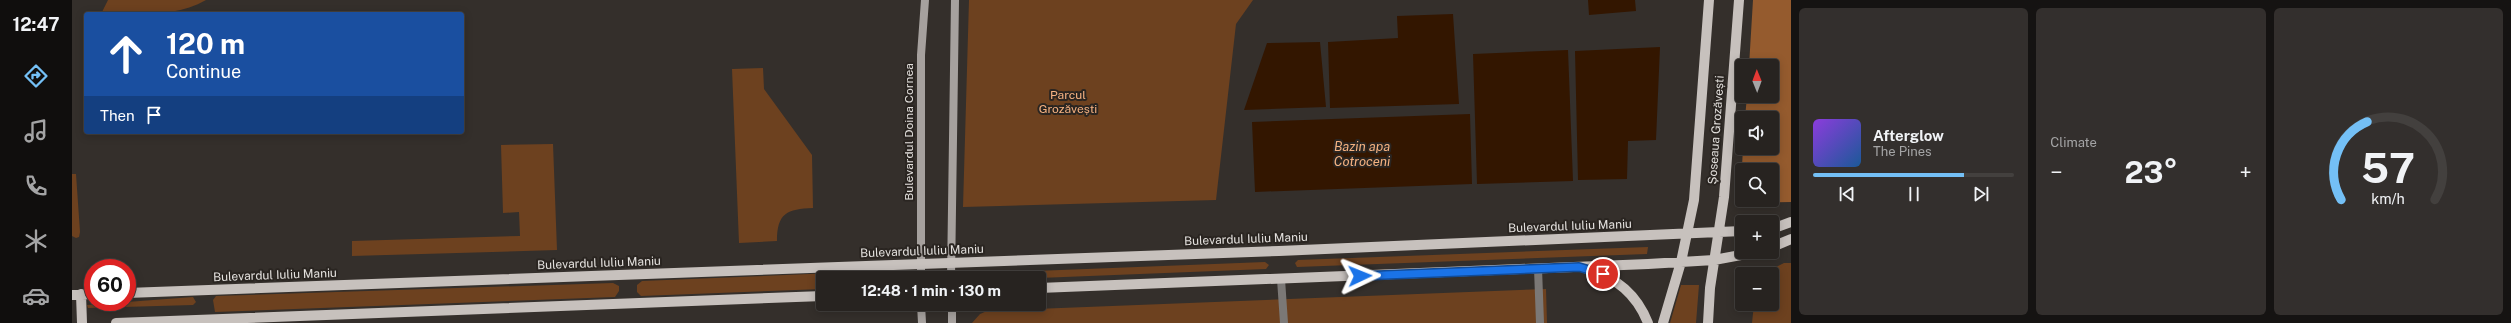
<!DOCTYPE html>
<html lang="en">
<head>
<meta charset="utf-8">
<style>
	:root { --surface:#272320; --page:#332f2d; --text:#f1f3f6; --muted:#a4a4a5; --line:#43403e; --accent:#74c0f6 }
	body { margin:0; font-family:"Public Sans",sans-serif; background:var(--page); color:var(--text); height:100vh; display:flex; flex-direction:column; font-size:15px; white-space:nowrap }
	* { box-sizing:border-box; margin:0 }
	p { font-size:13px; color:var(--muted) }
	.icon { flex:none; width:22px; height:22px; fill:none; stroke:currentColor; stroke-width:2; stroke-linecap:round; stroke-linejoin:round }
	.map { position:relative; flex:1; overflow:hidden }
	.details { display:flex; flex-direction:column; gap:8px; padding:8px; background:#151312; width:720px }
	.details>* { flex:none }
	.top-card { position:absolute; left:12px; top:12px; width:380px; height:122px; border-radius:4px; box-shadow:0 2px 10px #0003,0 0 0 1px var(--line); background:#1a4fa0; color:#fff; overflow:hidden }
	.needle { width:26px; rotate:359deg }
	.fabs { position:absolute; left:1663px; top:59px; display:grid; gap:8px }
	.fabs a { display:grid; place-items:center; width:44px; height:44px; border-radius:4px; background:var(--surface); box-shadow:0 2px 10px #0003,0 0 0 1px var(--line); font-size:20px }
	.speed { position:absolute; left:12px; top:259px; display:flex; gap:8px; font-size:20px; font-weight:700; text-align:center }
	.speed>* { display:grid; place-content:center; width:52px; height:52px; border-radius:50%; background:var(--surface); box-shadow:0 2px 10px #0003,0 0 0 1px var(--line); line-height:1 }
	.speed .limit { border:6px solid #d22; background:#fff; color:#111 }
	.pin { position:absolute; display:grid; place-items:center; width:34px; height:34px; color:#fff; margin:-17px; border:2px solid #fff; border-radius:50%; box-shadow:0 1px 4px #0007 }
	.me { position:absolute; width:44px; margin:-22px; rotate:88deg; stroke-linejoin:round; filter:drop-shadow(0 0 3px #0008) }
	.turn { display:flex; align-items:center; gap:14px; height:84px; padding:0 16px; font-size:18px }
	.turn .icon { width:52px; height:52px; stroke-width:2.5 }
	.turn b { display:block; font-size:28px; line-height:34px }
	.then { display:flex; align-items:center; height:38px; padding:0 16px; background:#0003; gap:8px; font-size:15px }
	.big { font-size:30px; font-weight:700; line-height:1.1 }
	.details .card { flex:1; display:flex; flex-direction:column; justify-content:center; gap:6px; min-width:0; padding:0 14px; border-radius:6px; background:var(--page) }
	.details .dial { align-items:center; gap:0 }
	.dial svg { height:104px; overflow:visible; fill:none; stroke:var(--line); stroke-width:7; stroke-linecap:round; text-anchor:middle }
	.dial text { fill:var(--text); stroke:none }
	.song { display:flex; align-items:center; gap:12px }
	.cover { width:48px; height:48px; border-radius:6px; background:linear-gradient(135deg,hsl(270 70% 55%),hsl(210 70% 35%)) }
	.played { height:4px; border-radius:2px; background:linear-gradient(90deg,var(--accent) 75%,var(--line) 75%) }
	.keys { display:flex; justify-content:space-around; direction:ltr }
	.heat { display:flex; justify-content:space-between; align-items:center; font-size:22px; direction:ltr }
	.details .tiles { flex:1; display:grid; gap:8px; grid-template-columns:repeat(3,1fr) }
	.trip { position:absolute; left:744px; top:271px; width:230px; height:40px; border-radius:4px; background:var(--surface); box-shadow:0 2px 10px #0003,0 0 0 1px var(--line); font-weight:700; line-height:40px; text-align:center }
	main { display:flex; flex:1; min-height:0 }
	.tabs { display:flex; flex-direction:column; width:72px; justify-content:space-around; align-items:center; background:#100e0d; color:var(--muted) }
	.tabs .icon { width:28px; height:28px }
	.tabs .current { color:var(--accent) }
	.tabs b { font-size:18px; color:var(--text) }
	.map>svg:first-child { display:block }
	.green { fill:#6d411f }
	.forest { fill:#955b2e; fill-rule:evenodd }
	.water { fill:#331600 }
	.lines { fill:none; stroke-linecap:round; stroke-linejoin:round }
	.minor { stroke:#7b7876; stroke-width:8 }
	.secondary { stroke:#a6a19e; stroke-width:8 }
	.primary { stroke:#c7c1bd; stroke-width:10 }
	.route-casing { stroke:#114b97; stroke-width:10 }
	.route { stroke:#1a73e8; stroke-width:7 }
	.labels { text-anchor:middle; stroke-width:4; stroke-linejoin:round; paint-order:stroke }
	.park-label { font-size:12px; fill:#f6b282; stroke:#2a2521 }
	.street-label { font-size:12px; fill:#e3e0dd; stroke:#2a2521 }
	.water-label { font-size:13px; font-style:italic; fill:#f5b281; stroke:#2a2521 }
</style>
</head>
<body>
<main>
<nav class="tabs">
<b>12:47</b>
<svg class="icon current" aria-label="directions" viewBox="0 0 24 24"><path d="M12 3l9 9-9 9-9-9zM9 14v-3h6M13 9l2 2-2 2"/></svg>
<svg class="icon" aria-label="music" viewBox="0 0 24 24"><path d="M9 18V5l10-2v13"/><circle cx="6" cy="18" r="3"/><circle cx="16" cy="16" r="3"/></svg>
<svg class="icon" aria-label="phone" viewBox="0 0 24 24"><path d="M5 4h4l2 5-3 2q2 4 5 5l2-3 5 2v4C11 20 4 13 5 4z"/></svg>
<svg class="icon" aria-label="climate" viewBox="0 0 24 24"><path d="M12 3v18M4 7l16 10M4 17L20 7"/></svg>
<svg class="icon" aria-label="car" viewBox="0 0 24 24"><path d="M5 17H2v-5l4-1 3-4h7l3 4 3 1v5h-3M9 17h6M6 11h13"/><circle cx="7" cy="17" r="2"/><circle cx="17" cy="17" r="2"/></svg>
</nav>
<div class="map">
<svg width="1719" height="323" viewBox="0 0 1719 323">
	<rect width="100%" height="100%" fill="#342f2b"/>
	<!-- green -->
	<path class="green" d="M 36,0 L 134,0 C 103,18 64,14 29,14 Z
		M 897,0 L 1181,0 L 1164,24 L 1144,200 L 891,207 Z
		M 691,68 L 692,89 L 740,155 L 741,208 C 715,209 705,213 705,241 L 667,243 L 660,69 Z
		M 481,144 L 485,250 L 280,256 L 280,241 L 448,236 L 447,212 L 431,213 L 429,145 Z
		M 0,174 L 4,174 L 8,232 L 7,237 L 4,238 L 0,236 Z
		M 1576,247 L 1575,254 L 1225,267 L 1223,263 L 1226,260 Z
		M 1193,262 L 1197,265 L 1194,269 L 967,278 L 915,278 L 915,273 Z
		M 1712,263 L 1719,263 L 1719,323 L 1680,323 L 1682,304 L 1700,304 L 1700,274 L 1690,274 Z
		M 809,271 L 809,278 L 751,278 L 751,289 L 569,296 L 565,292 L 565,285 L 570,281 Z
		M 541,283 L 547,286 L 547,291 L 543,297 L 143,312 L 141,300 L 144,296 Z
		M 1609,285 L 1627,285 L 1624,323 L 1598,323 Z
		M 1474,289 L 1475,323 L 900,323 L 908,314 L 915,311 Z
		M 121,297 L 124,302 L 121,305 L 16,308 L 15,305 Z"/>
	<!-- forest -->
	<path class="forest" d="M 1681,0 L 1719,0 L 1719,202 L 1668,203 L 1671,148 L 1700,148 L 1700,118 L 1673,118 L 1675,96 L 1700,96 L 1700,66 L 1677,66 ZM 1670,170 L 1700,170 L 1700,200 L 1670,200 Z"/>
	<!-- water -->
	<path class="water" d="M 1516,0 L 1563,0 L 1564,11 L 1517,15 Z
		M 1381,14 L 1387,104 L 1258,108 L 1256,42 L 1326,38 L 1325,16 Z
		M 1248,42 L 1254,107 L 1172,110 L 1195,43 Z
		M 1588,47 L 1584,140 L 1556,141 L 1555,179 L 1506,180 L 1503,51 Z
		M 1496,50 L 1501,181 L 1405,184 L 1401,54 Z
		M 1398,114 L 1400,184 L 1183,192 L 1180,122 Z"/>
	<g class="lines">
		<!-- minor -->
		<path class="minor" d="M 1466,268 L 1468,323
			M 1209,279 L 1212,323"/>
		<!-- secondary -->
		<path class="secondary" d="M 849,278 L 849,55 L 853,0
			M 879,278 L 883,0
			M 849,304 L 850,323
			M 880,304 L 880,323"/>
		<!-- primary -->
		<path class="primary" d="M 1700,229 L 1719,222
			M 1700,247 L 1719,239
			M 1515,269 C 1544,277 1565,295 1576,323
			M 967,288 L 1576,264 L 1642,260 L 1685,252
			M 55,293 L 1207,251 L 1670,231
			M 9,294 L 10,323
			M 0,295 L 21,294
			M 44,323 L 751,296
			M 1591,323 L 1609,262 L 1622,200 L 1637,0
			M 1636,323 L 1638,288 L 1652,197 L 1667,0"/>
	</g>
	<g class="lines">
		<!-- route casing -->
		<g class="route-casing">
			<path id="route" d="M 1288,276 L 1507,267 L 1531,274"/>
		</g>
		<!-- route -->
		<use href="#route" class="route"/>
	</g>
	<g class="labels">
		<!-- park labels -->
		<g class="park-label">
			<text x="996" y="99">Parcul<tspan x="996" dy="14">Grozăvești</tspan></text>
		</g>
		<!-- street labels -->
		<g class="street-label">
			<text transform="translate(1644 130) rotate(-86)" y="4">Șoseaua Grozăvești</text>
			<text transform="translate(837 132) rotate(-90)" y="4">Bulevardul Doina Cornea</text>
			<text transform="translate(1498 226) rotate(-2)" y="4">Bulevardul Iuliu Maniu</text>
			<text transform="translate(1174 239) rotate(-2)" y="4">Bulevardul Iuliu Maniu</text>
			<text transform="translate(850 251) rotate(-2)" y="4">Bulevardul Iuliu Maniu</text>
			<text transform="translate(527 263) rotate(-2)" y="4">Bulevardul Iuliu Maniu</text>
			<text transform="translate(203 275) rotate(-2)" y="4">Bulevardul Iuliu Maniu</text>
		</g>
		<!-- water labels -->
		<g class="water-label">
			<text x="1290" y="151">Bazin apa<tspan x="1290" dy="15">Cotroceni</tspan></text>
		</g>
	</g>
</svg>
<div class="fabs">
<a><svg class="needle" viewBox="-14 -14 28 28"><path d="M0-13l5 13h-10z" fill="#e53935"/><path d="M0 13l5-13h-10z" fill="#a4a4a5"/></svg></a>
<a><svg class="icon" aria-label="sound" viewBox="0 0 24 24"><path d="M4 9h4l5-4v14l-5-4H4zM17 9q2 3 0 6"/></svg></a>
<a><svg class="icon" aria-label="search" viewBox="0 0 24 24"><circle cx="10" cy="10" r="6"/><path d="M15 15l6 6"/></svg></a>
<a>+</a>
<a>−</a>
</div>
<div class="speed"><div class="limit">60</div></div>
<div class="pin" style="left:1531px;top:274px;background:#d93025"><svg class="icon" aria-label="arrive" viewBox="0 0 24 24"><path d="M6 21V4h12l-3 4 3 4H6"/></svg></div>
<svg class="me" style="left:1288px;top:276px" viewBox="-20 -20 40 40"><path d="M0-17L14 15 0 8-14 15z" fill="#1a73e8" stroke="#fff" stroke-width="4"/></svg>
<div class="trip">12:48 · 1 min · 130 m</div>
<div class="top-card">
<div class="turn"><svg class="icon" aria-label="ahead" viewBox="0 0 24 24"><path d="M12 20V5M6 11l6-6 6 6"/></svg><div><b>120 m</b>Continue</div></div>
<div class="then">Then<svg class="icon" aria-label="arrive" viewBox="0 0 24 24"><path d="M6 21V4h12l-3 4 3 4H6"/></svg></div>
</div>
</div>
<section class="details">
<div class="tiles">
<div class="card">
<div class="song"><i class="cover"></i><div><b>Afterglow</b><p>The Pines</p></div></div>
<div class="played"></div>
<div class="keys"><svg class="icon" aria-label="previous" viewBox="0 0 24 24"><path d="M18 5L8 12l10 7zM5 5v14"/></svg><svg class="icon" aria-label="pause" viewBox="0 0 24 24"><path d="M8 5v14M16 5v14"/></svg><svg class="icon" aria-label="next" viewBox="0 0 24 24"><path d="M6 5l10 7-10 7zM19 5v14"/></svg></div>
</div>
<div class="card"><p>Climate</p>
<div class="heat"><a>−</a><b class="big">23°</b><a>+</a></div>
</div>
<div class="card dial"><svg viewBox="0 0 100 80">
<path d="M14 69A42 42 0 1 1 86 69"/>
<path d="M14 69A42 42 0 0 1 34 9" stroke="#74c0f6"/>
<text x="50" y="56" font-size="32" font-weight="700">57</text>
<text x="50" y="72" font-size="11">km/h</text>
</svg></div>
</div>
</section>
</main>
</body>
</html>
